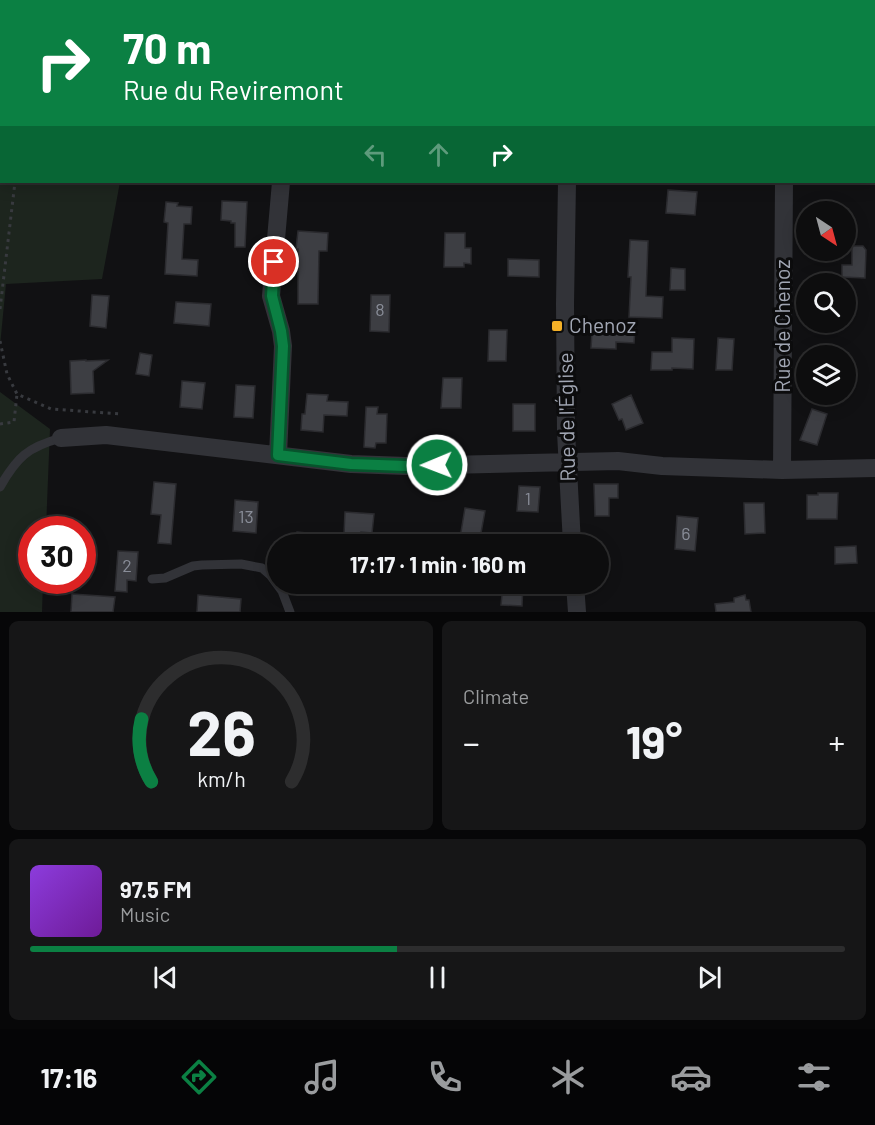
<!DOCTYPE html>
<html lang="en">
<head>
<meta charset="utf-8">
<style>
	:root { --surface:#0d0d0e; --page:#161617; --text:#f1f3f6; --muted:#9a9c9e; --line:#2d2d2e; --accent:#0b8043 }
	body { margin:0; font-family:Barlow,sans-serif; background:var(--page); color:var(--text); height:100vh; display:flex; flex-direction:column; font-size:22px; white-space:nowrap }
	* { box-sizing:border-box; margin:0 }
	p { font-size:20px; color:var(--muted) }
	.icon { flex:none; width:33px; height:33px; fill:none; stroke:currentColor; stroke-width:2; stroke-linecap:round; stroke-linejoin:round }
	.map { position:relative; height:612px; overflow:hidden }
	.details { display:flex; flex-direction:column; gap:9px; padding:9px; background:#070708; flex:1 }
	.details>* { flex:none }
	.top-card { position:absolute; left:0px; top:0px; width:876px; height:183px; box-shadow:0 3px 15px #0003,0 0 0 2px var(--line); background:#0b8043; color:#fff; overflow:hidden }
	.needle { width:39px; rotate:144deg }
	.fabs { position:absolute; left:796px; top:201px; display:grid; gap:12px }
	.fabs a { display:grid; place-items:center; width:60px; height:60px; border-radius:50%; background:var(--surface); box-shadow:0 3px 15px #0003,0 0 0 2px var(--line); font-size:30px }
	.speed { position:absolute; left:18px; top:516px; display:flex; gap:12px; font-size:30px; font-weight:700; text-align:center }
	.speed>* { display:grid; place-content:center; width:78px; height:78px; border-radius:50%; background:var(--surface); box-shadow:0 3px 15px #0003,0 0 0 2px var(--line); line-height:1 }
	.speed .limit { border:9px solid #d22; background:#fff; color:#111 }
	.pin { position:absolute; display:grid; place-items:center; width:51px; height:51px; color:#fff; margin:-26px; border:3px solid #fff; border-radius:50%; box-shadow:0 2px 6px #0007 }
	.me { position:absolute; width:66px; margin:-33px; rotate:269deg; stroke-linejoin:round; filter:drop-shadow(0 0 4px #0008) }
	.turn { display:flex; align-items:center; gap:21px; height:126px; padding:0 24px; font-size:27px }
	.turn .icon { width:78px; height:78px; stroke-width:2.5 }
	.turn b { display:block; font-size:42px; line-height:51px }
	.lanes { display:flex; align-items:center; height:57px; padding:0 24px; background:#0003; justify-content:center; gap:30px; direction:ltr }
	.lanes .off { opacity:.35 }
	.big { font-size:45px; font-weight:700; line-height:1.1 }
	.details .card { flex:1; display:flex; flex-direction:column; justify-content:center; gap:9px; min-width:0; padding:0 21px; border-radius:9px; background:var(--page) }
	.details .dial { align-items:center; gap:0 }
	.dial svg { height:156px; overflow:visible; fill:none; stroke:var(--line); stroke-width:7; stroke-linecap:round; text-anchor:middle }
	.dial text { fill:var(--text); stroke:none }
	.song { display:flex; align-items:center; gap:18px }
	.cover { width:72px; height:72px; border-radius:9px; background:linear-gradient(135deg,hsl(270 70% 55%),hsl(280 70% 35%)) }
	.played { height:6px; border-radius:3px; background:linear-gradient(90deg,var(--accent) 45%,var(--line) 45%) }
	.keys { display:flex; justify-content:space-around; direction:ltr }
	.heat { display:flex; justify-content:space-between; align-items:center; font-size:33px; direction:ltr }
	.details .tiles { flex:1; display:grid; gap:9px; grid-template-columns:1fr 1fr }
	.card:last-child { grid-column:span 2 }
	.trip { position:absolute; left:267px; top:534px; width:342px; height:60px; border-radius:30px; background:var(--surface); box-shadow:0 3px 15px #0003,0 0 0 2px var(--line); font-weight:700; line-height:60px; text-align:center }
	.menu { display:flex; height:96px; justify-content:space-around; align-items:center; background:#050506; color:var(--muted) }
	.menu .icon { width:42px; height:42px }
	.menu .selected { color:var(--accent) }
	.menu b { font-size:27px; color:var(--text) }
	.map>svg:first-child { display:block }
	.green { fill:#1d251e }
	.building { fill:#3d3e43; stroke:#2b2b2f; stroke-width:1.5 }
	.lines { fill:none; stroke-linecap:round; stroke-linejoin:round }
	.path { stroke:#383a3f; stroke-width:3; stroke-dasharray:3 4.5; stroke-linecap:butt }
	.lane { stroke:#323338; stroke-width:9 }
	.street { stroke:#323338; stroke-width:18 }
	.route-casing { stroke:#07532c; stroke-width:15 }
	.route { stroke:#0b8043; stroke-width:10 }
	.poi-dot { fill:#f4b027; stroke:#0c0c0d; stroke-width:2 }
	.labels { text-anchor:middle; stroke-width:6; stroke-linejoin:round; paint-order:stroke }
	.number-label { font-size:18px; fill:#898d98 }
	.poi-label { font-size:21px; fill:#a2a7b4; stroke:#0c0c0d; text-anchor:start }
	.street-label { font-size:21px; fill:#a2a7b4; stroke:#0c0c0d }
</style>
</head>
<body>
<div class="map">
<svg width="875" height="612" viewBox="0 0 875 612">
	<rect width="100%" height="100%" fill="#111113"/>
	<!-- green -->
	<path class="green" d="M 0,0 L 148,0 L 147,2 L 2,2 L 2,182 L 120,182 L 102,279 L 6,284 L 0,346 Z
		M 0,392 L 50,429 L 46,529 L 32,530 L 32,580 L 43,581 L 42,612 L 0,612 Z"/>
	<!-- building -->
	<path class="building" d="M 668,190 L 697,192 L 695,215 L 666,213 Z
		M 222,201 L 247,202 L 245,247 L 235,247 L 235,223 L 231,223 L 231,221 L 221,220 Z
		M 166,202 L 178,203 L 177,206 L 192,207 L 191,224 L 184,224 L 182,259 L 198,260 L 197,276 L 165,274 L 168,223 L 164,222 Z
		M 298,231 L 328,233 L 327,251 L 319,251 L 318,304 L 298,304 L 298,249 L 296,249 Z
		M 445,233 L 465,233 L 465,248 L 471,248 L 471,264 L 464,263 L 464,267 L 444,267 Z
		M 630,240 L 648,241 L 646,296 L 663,297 L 662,318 L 629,317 L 631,277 L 628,277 Z
		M 852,246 L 863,246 L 866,250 L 865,278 L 842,277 L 842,265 L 852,265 Z
		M 508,259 L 539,260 L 539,277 L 508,276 Z
		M 671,268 L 685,269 L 685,290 L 670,290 Z
		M 92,295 L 109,296 L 106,328 L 90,326 Z
		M 371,295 L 390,295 L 389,332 L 370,331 Z
		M 176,302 L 211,304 L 209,326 L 174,323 Z
		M 612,328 L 635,328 L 634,343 L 616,342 L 616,349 L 591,348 L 592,332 L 612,333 Z
		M 489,330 L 507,330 L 506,361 L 488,361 Z
		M 672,338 L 694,339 L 693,369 L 672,368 L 672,370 L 651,370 L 652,352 L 672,352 Z
		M 718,338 L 734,339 L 732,370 L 716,370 Z
		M 140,353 L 152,355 L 149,376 L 136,374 Z
		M 86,360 L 86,361 L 108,360 L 93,371 L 94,393 L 71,394 L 70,361 Z
		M 443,378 L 462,378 L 461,408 L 441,408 Z
		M 182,381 L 205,383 L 202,409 L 180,407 Z
		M 236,385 L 255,386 L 253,418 L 234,417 Z
		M 307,394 L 328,395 L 327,401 L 348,402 L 347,416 L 324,415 L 323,432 L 301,430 L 302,414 L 305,414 Z
		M 631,395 L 643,423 L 626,430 L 622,419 L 619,420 L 612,404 Z
		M 513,404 L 535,404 L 535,431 L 513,431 Z
		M 366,407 L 378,407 L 377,414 L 387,414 L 386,443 L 376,443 L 375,448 L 364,447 Z
		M 812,409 L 827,414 L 817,445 L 800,440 Z
		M 154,482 L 176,484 L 171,544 L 158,543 L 161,515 L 151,514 Z
		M 594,484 L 618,484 L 618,498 L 609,498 L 609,516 L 595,516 Z
		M 519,486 L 540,487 L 538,512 L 517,511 Z
		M 818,493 L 838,493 L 837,519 L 807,519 L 807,495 L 818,495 Z
		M 235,500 L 258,502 L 256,533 L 233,531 Z
		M 744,503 L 764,503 L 765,533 L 745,534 Z
		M 465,508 L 485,511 L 479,544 L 459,544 Z
		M 345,512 L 374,514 L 372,533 L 361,532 L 361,536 L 344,534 Z
		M 677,516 L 698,518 L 695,551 L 675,549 Z
		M 297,532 L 336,536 L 335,544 L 296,544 Z
		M 856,546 L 857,563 L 835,564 L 835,547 Z
		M 118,551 L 138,552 L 136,581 L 127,580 L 127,592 L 115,591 Z
		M 503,584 L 523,584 L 522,606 L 501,605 Z
		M 72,594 L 115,597 L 113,612 L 71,612 Z
		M 198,595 L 241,599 L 240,612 L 197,612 Z
		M 745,595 L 746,600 L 749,600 L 751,612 L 716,612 L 715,604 L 734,602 L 734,598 Z"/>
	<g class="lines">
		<!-- path -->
		<path class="path" d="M 0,7 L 2,14
			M 0,309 L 15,182
			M 0,341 L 7,374 L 17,394 L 51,409 L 121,414
			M 0,424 L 14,422 L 17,394"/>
		<!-- lane -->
		<path class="lane" d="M 0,487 C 17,457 28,447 61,438
			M 152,579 L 165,578 L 193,566 L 202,565 L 241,564 L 262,568 L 271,576 L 282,591 L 290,612"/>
		<!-- street -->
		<path class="street" d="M 568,0 L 568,2
			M 320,2 L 321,0
			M 760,2 L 760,0
			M 874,49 L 875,49
			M 567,182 L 565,304 L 566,432 L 572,544
			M 61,438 L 106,435 L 351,464 L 406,466 L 618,461 L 662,466 L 782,470 L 875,468
			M 278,455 L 283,346 L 281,331 L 271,296 L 281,182
			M 782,470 L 784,182
			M 575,584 L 577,612"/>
	</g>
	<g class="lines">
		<!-- route casing -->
		<g class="route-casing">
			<path id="route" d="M 274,262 L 272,296 L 281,331 L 283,346 L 278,455 L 351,464 L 406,466 L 437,465"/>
		</g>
		<!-- route -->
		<use href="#route" class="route"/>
	</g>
	<!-- markers -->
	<rect class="poi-dot" x="551" y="320" width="12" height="12" rx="3"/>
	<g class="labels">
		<!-- number labels -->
		<g class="number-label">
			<text x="380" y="316">8</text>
			<text x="528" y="505">1</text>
			<text x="246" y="523">13</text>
			<text x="686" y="540">6</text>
			<text x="127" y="572">2</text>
		</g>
		<!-- poi labels -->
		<g class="poi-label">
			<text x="569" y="333">Chenoz</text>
		</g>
		<!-- street labels -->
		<g class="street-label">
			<text transform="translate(783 326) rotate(-90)" y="7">Rue de Chenoz</text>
			<text transform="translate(567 417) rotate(-91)" y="7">Rue de l'Église</text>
		</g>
	</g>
</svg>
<div class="fabs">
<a><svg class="needle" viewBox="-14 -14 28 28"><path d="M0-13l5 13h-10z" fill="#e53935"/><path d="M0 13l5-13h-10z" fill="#9a9c9e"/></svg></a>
<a><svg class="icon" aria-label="search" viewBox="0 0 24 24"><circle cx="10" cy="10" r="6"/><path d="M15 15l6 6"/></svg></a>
<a><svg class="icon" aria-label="layers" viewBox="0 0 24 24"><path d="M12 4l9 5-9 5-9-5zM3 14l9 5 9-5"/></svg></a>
</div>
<div class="speed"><div class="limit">30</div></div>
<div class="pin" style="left:274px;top:262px;background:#d93025"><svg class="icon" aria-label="arrive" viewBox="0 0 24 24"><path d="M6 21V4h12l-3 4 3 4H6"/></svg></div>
<svg class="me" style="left:437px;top:465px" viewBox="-20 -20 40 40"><circle r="17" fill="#0b8043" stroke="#fff" stroke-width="3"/><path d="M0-11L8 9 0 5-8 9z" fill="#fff"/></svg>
<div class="trip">17:17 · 1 min · 160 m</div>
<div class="top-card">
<div class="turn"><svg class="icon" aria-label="right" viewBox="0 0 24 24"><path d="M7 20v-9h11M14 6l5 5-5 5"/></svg><div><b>70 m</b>Rue du Reviremont</div></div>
<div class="lanes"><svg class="icon off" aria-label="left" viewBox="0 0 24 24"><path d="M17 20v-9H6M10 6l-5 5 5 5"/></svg><svg class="icon off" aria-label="ahead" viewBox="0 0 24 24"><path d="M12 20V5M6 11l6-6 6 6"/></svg><svg class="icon" aria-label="right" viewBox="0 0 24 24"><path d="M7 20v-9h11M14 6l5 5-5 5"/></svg></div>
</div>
</div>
<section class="details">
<div class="tiles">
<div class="card dial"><svg viewBox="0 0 100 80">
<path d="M14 69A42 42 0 1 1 86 69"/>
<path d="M14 69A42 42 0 0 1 9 37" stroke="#0b8043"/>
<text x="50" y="56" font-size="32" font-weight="700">26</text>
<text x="50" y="72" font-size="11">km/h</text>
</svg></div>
<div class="card"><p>Climate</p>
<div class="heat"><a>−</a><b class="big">19°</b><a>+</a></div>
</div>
<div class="card">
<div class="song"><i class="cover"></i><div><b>97.5 FM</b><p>Music</p></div></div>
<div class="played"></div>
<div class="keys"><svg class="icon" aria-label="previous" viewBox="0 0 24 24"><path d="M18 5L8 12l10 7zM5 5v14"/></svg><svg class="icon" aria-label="pause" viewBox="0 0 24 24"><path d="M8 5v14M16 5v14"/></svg><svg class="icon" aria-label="next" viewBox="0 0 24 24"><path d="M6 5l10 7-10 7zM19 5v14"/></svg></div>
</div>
</div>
</section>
<nav class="menu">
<b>17:16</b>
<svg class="icon selected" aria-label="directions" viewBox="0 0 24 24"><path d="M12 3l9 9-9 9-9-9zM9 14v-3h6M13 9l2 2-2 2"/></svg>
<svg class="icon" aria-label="music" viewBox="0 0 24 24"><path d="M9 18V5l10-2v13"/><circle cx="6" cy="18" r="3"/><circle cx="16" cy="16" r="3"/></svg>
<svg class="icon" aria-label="phone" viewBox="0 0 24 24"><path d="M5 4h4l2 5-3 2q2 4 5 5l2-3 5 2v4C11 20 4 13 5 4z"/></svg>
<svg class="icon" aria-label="climate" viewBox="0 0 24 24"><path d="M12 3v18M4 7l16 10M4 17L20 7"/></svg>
<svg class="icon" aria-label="car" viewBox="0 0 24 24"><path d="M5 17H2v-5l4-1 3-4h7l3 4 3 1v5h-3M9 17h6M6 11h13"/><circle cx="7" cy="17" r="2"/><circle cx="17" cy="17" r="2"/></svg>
<svg class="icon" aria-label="filters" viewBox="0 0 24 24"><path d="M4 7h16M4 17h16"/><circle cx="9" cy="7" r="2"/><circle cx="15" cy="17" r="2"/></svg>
</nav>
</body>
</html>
